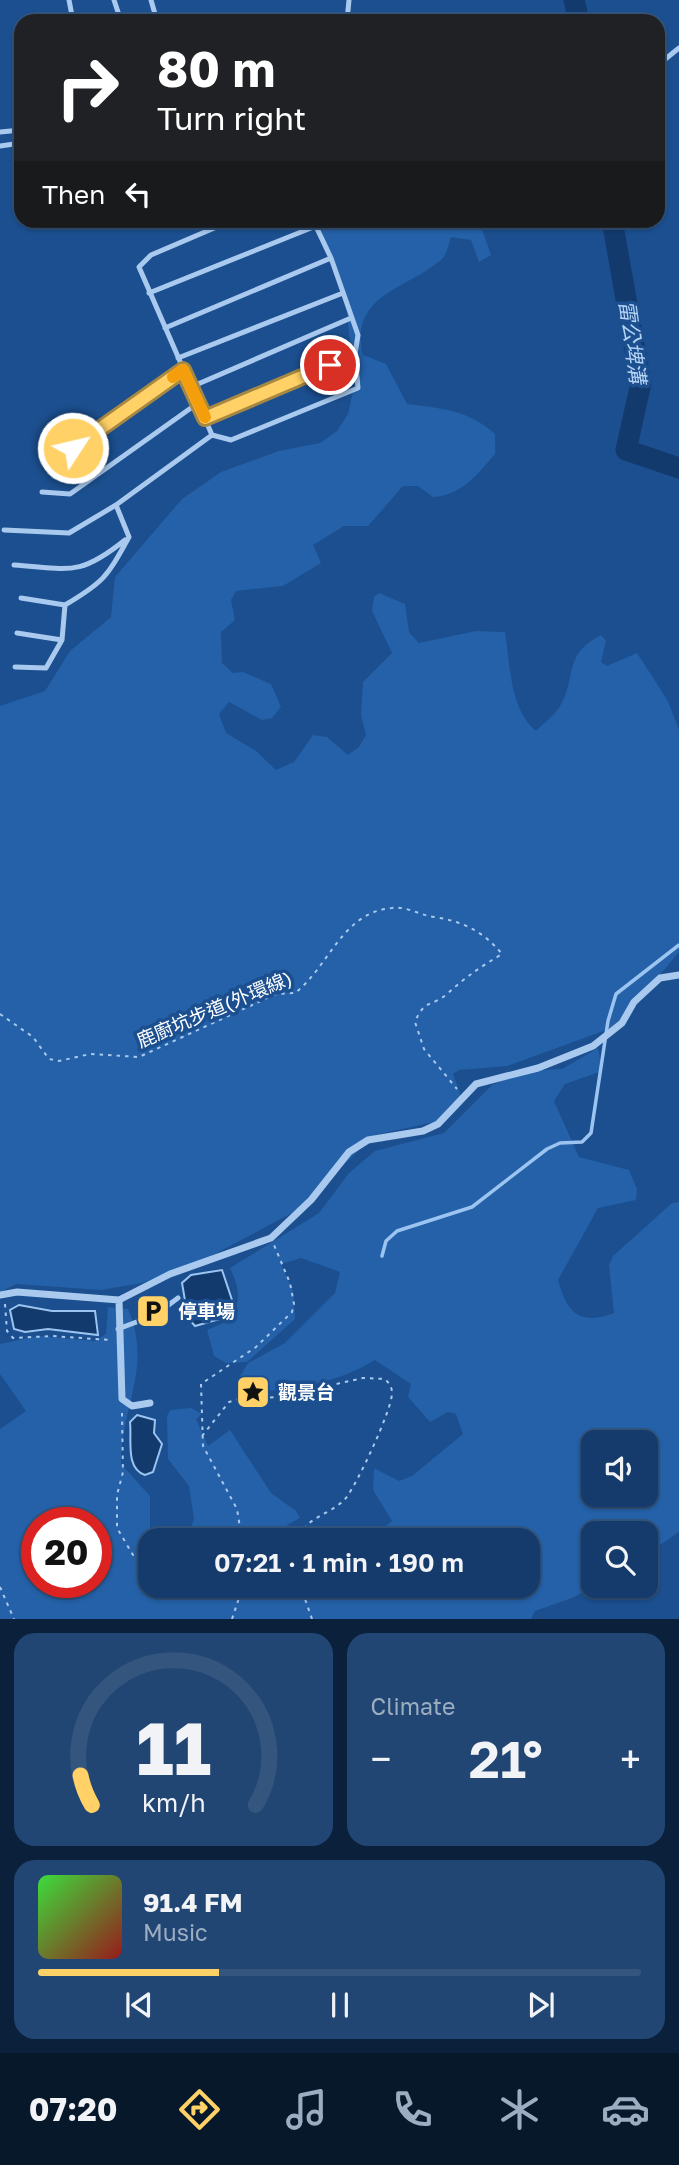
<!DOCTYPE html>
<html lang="en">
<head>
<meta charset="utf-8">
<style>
	:root { --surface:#143b6b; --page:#214673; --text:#f1f3f6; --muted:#9dadc1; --line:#33557e; --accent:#ffd166 }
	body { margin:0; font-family:"Golos Text","Noto Sans TC",sans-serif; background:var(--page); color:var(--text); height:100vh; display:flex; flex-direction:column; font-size:26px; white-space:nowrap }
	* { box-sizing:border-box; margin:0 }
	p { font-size:23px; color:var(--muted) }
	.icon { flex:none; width:38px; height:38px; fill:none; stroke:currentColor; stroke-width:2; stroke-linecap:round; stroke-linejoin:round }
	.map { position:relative; height:1619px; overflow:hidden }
	.details { display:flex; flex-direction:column; gap:14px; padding:14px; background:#0b203b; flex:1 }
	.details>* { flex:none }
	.banner { position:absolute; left:14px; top:14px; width:651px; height:214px; border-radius:21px; box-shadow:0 2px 5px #0004,0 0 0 2px var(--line); background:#202124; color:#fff; overflow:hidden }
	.controls { position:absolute; left:581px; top:1430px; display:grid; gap:14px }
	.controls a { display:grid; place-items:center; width:77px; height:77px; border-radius:14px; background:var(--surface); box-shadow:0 2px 5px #0004,0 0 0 2px var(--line); font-size:35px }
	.speed { position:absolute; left:21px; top:1507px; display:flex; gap:14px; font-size:35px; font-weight:700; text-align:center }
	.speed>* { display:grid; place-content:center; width:91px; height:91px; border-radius:50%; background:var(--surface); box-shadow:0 2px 5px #0004,0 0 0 2px var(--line); line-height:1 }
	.speed .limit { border:10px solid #d22; background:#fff; color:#111 }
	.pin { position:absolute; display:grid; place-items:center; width:60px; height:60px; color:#fff; margin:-30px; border:4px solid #fff; border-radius:50%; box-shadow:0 2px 7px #0007 }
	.me { position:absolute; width:77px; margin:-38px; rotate:55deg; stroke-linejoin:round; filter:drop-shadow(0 0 5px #0008) }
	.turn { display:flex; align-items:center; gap:24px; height:147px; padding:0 28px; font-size:32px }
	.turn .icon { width:91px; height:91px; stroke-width:2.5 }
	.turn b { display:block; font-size:49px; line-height:60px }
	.then { display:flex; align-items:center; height:66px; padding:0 28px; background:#0003; gap:14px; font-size:26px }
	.big { font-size:52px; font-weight:600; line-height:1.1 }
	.details .tile { flex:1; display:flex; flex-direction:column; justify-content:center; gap:10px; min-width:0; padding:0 24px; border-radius:21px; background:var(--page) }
	.details .dial { align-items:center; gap:0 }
	.dial svg { height:182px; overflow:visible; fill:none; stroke:var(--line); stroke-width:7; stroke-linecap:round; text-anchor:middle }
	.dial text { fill:var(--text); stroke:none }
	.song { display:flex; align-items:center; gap:21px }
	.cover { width:84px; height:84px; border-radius:10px; background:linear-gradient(135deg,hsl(120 70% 55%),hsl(0 70% 35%)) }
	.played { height:7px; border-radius:4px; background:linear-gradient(90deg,var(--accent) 30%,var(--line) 30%) }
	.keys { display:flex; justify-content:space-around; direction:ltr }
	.heat { display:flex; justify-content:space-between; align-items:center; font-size:38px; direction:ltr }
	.details .tiles { flex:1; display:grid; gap:14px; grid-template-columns:1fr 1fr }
	.tile:last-child { grid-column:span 2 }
	.trip { position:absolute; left:138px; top:1528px; width:402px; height:70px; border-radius:21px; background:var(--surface); box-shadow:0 2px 5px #0004,0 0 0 2px var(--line); font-weight:600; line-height:70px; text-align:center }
	.menu { display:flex; height:112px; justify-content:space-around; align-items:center; background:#08182b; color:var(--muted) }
	.menu .icon { width:49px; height:49px }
	.menu .on { color:var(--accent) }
	.menu b { font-size:32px; color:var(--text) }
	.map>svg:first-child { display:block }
	.green { fill:#2461a8; fill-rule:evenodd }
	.water { fill:#123a6d; stroke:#9cc4f0; stroke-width:2 }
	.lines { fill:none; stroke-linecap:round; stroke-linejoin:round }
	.stream { stroke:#9cc4f0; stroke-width:3.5 }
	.river { stroke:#123a6d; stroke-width:21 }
	.path { stroke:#a9c9ee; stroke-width:2; stroke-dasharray:3.5 5; stroke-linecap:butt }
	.lane { stroke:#a9c9ee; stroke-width:5 }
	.street { stroke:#a9c9ee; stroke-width:7 }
	.route-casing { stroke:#a68842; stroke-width:18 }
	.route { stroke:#ffd166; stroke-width:12 }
	.slow { stroke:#f59e0b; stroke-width:12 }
	.labels { text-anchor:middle; stroke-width:7; stroke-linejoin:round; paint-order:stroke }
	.street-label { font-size:19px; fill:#fff; stroke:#1b4f8f }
	.poi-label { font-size:19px; font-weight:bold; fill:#fff; stroke:#1b4f8f; text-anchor:start }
	.water-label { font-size:21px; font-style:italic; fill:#b5d3f5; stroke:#1b4f8f }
</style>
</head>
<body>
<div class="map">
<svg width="679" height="1619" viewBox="0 0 679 1619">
	<rect width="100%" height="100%" fill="#1b4f8f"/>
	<!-- green -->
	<path class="green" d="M 310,221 L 479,221 L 491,255 L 479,262 L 471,240 L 451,237 C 449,243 447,253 443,258 C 412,288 348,293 363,355 L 386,364 L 407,404 C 440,408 469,410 495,434 L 495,454 C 477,475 462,495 433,497 L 418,486 L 403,486 L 368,526 L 344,526 L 313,545 L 321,563 L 283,586 L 236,591 L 231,600 L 235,620 L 221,632 L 222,663 L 233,673 L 243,672 L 271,684 L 281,707 L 272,718 L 262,720 L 229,702 L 219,714 L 226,733 L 256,751 L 276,770 L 294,762 L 313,735 L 327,737 L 348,755 L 359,747 L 366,735 L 361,715 L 363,682 L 392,653 L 372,611 L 374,597 L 379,593 L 405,604 L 409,632 L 419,643 L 476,631 L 505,632 C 510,664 510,710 536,731 C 543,724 553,716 559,708 C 578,678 561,656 601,635 L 606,641 L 601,662 L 607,666 L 637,653 L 668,701 L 679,730 L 679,952 L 628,1013 L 609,1029 L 507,1066 L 459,1070 L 453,1074 L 462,1099 L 443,1120 L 375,1135 L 294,1212 L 196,1264 L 142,1283 L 101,1290 L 16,1284 L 0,1292 L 0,706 L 45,691 L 70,651 L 111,617 L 115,577 L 182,499 L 221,472 L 279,451 L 320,443 L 337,431 L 348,414 L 354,387 L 345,291 Z
		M 598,1048 L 602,1071 L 565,1084 L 554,1101 L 579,1157 L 629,1170 L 637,1189 L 636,1200 L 598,1208 L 558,1280 C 567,1313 580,1326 614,1313 L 609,1265 L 613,1256 L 672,1203 L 679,1202 L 679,1532 L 646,1555 L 646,1533 L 593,1533 L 595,1586 L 572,1598 L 535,1611 L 531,1619 L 0,1619 L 0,1429 L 26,1411 L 0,1374 L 0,1344 L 38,1336 L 95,1341 L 106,1334 L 108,1307 L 128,1309 C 153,1366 121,1407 121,1464 L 150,1496 L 150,1586 L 528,1586 L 528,1540 L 319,1540 L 381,1530 L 392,1521 L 373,1490 L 374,1468 L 399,1481 L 412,1476 L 463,1434 L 456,1414 L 448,1412 L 430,1422 L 408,1397 L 411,1384 L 375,1360 C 339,1383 287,1391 245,1392 L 237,1381 L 248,1363 L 285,1343 L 335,1293 L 340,1272 L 301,1258 L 281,1264 L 293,1291 L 295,1319 L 247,1362 L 226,1363 L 214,1356 L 207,1330 L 232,1319 C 240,1299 240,1289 230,1268 L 319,1213 L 349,1173 L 375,1151 L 444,1133 L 492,1085 L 525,1071 L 562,1069 ZM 593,1442 L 646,1442 L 646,1494 L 593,1494 ZM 37,1522 L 96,1522 L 96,1582 L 37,1582 Z
		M 191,1408 L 202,1414 L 196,1419 L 208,1446 L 230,1430 L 271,1493 L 296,1511 L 300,1518 L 287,1525 L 294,1538 L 302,1540 L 187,1540 L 194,1519 L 189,1486 L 168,1459 L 167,1416 L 170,1410 Z"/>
	<!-- water -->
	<path class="water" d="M 222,1270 L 236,1312 L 233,1315 L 195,1326 L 188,1318 L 182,1283 L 191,1275 Z
		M 19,1305 L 52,1311 L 95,1311 L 98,1335 L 48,1329 L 25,1332 L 14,1329 L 10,1310 Z
		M 137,1415 L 155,1420 L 154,1433 L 162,1444 L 153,1472 L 145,1475 C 125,1468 132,1440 130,1422 Z"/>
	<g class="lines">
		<!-- stream -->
		<path class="stream" d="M 382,1256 L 386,1241 L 397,1231 L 472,1207 L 547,1149 L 560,1143 L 582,1142 L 591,1133 L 608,1021 L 616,994 L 679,945"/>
		<!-- river -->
		<path class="river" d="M 574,0 L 579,21
			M 612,220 L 641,383 L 626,450 L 679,468"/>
		<!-- path -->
		<path class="path" d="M 0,1014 L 33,1037 L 49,1059 L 59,1061 L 90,1054 L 139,1057 L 276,994 L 295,993 C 329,967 342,912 392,908 C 407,906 419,915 434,917 C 462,921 483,931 502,954 C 479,968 467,976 447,994 C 432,1007 424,999 415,1022 L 424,1049 L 457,1089
			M 5,1304 L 7,1331 L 13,1338 L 52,1336 L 110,1340
			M 122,1413 L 123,1472 L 117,1495 L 117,1528 L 133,1555 L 150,1569
			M 202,1436 L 229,1402 L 238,1399 L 278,1397 L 363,1378 L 385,1379 C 389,1383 392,1387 392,1393 C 392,1410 357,1484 346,1498 C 331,1515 304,1517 298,1540
			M 242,1540 L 237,1509 L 203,1446 L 201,1384 L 256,1347 L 292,1312 L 294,1304 L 290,1283 L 274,1245
			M 0,1587 L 14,1619
			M 232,1619 L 243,1586
			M 312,1619 L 305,1599 L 306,1595 L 323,1591 L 328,1586"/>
		<!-- lane -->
		<path class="lane" d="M 69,0 L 73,21
			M 114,0 L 121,21
			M 151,0 L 157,21
			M 347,21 L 349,0
			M 658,65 L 679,48
			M 0,132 L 21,130
			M 0,146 L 21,143
			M 149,293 L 316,226
			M 165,328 L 331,258
			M 178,358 L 343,293
			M 191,387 L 351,318
			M 205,418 L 355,354
			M 212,435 L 231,440 L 358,388 L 355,354 L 358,335 L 331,258 L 313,220
			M 73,448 L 183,370
			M 42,492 L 70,494 L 198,403
			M 4,530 L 69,533 L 116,505
			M 14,565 C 69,569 79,577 125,540
			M 21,598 L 65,605
			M 17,633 L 62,640
			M 15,667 L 46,668 L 62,640 L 65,605 C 104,582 107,577 129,537 L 116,505 L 212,435 L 139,267 L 151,255 L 233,220
			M 118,1329 L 155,1315 L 178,1298"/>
		<!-- street -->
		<path class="street" d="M 0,1295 L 17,1292 L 119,1300 L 170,1274 L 271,1238 L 311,1200 L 349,1152 L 368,1140 L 423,1131 L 438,1124 L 476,1084 L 538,1068 L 593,1046 L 622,1023 L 634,1002 L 660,978 L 679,975
			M 119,1300 L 122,1399 L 132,1406 L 150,1403"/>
	</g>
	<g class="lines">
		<!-- route casing -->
		<g class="route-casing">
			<path id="route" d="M 73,448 L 183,370 L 205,418 L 330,365"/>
		</g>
		<!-- route -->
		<use href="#route" class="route"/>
		<!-- slow -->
		<path class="slow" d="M 173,377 L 183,370 L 205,417"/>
	</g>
	<!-- icons -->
	<defs>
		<g id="parking-square" transform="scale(1.75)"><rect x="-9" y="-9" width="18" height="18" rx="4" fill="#ffd166" stroke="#1b4f8f"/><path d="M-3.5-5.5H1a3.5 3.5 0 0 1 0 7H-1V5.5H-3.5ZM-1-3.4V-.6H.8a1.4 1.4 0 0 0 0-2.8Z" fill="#111"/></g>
		<g id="sight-square" transform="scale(1.75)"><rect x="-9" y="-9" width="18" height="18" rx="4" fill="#ffd166" stroke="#1b4f8f"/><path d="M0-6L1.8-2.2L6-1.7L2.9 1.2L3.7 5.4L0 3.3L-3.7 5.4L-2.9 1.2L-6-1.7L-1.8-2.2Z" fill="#111"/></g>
	</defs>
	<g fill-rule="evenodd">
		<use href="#parking-square" x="153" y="1311"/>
		<use href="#sight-square" x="253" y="1392"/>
	</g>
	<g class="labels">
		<!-- street labels -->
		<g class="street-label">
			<text transform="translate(214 1009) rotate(-23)" y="7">鹿廚坑步道(外環線)</text>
		</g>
		<!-- poi labels -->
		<g class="poi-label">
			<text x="178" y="1318">停車場</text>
			<text x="278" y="1399">觀景台</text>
		</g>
		<!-- water labels -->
		<g class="water-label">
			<text transform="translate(632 342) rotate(82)" y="7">雷公埤溝</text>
		</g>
	</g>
</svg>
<div class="controls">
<a><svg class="icon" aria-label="sound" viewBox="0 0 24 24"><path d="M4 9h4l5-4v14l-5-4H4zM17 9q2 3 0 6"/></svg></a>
<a><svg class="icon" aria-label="search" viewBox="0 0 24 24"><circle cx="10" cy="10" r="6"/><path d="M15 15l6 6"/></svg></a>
</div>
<div class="speed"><div class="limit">20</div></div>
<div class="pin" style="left:330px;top:365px;background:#d93025"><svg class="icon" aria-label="arrive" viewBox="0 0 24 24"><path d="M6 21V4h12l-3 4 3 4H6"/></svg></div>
<svg class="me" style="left:73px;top:448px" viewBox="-20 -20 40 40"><circle r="17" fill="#ffd166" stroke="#fff" stroke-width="3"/><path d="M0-11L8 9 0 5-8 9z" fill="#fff"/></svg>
<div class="trip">07:21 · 1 min · 190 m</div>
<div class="banner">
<div class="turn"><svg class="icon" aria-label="right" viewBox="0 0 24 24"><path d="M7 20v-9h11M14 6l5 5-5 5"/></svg><div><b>80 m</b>Turn right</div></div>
<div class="then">Then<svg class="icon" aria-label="left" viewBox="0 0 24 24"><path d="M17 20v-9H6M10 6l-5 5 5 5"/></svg></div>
</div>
</div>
<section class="details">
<div class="tiles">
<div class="tile dial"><svg viewBox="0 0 100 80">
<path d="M14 69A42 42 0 1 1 86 69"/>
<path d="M14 69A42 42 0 0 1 9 56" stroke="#ffd166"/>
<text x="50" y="56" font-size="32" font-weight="700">11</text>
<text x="50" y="72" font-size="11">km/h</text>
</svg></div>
<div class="tile"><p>Climate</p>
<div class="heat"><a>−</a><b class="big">21°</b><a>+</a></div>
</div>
<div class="tile">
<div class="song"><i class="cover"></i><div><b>91.4 FM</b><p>Music</p></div></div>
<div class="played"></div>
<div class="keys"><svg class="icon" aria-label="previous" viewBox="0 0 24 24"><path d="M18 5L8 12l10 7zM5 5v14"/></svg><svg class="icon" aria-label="pause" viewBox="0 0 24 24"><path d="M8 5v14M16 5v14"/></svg><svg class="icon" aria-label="next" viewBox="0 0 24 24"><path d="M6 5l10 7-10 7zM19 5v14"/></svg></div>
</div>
</div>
</section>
<nav class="menu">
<b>07:20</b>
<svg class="icon on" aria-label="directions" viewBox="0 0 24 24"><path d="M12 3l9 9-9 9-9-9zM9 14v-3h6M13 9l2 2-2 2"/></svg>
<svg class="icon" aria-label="music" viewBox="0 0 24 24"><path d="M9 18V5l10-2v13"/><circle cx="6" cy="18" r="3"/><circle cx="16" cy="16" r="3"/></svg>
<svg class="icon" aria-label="phone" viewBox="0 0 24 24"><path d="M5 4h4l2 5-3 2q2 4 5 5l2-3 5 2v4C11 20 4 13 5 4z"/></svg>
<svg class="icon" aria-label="climate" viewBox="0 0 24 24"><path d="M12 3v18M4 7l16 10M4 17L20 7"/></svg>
<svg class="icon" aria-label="car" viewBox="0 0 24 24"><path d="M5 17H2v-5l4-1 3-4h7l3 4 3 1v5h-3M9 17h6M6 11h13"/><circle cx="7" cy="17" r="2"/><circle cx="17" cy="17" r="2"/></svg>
</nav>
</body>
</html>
